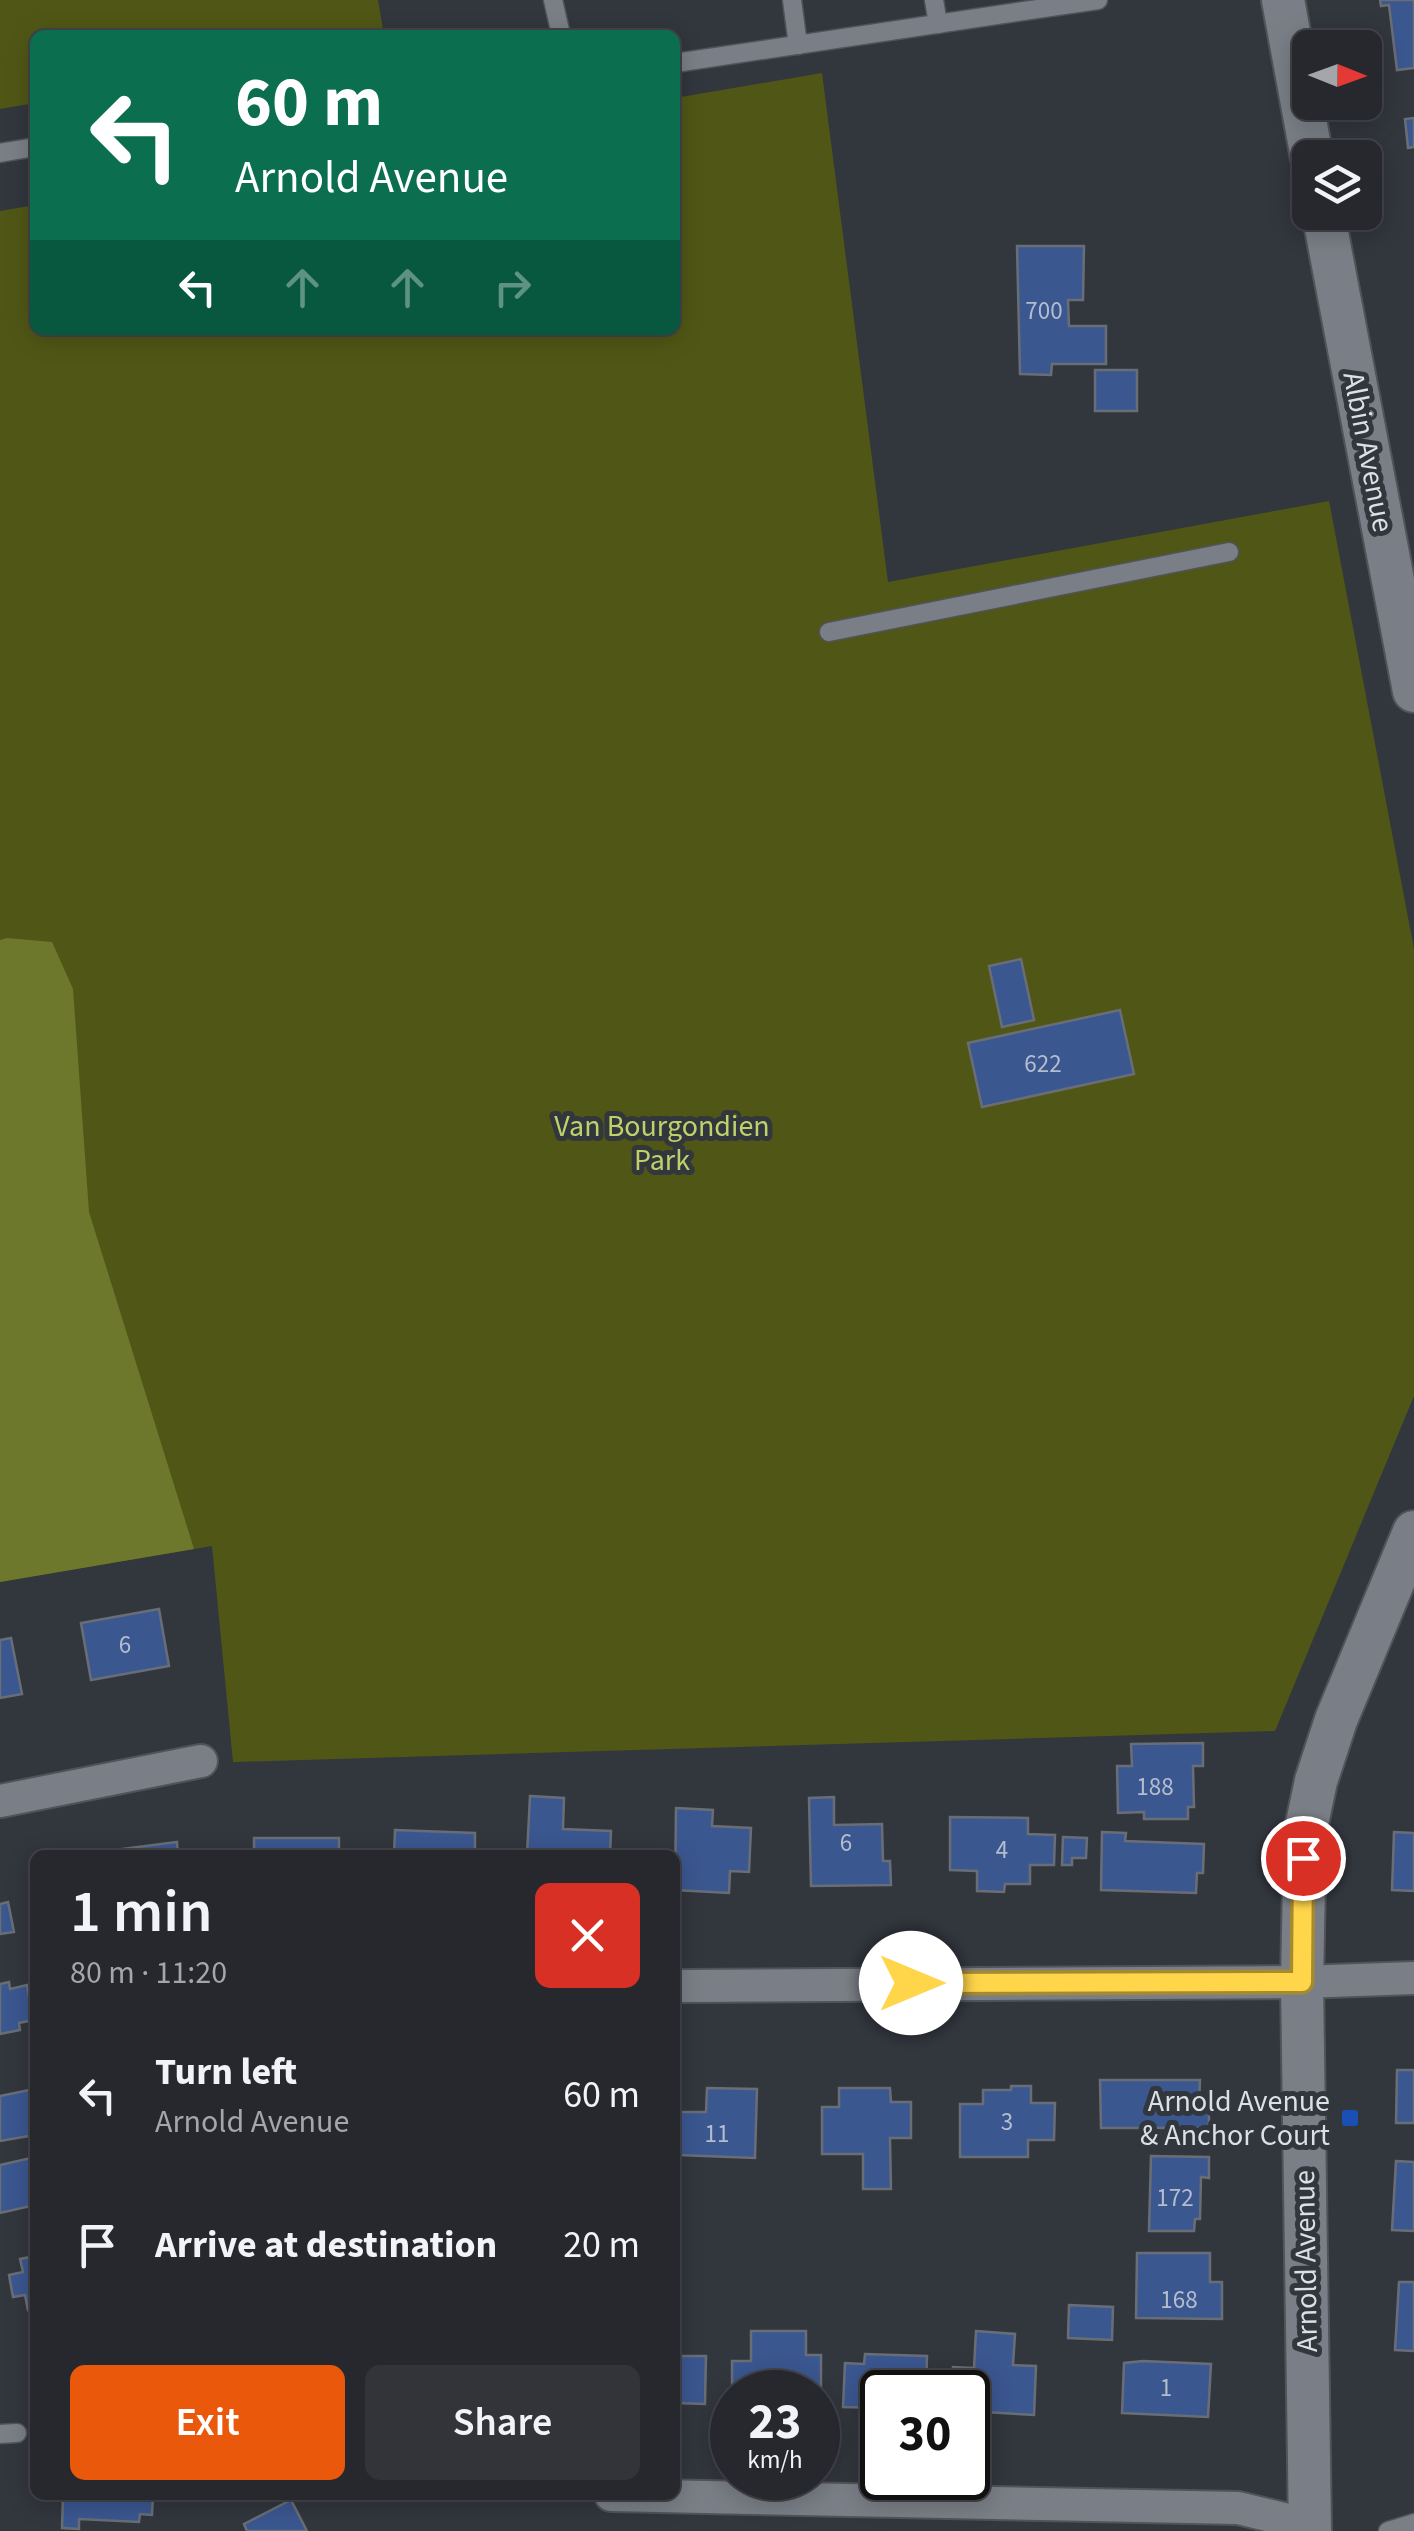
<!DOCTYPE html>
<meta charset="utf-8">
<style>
:root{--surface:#26282e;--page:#32343a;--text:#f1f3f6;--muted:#a4a6aa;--line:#42444a;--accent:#ea580c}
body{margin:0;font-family:"Source Sans 3",sans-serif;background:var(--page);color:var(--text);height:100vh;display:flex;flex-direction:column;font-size:38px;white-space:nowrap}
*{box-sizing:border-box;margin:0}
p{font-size:32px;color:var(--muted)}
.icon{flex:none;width:55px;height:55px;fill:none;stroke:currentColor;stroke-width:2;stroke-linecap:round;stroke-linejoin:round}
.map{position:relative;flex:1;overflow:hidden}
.panel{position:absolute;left:30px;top:1850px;width:650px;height:650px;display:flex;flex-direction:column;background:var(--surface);border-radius:15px;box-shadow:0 5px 25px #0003,0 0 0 2px var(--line)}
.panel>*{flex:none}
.hud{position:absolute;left:30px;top:30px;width:650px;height:305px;border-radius:15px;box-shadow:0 5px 25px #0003,0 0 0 2px var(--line);background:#0b6e4f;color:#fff;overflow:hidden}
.needle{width:65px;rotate:91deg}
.fabs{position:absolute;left:1292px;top:30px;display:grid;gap:20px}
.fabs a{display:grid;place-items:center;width:90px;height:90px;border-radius:15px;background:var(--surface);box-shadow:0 5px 25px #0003,0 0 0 2px var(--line);font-size:50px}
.speed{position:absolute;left:710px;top:2370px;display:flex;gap:20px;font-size:50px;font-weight:700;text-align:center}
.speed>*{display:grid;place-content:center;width:130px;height:130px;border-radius:50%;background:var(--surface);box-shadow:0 5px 25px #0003,0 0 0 2px var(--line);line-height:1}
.speed small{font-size:25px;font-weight:400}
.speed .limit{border:5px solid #111;border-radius:15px;background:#fff;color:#111}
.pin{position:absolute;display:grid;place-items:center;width:85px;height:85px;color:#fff;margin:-42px;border:5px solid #fff;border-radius:50%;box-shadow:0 2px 10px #0007}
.me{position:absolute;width:110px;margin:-55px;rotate:90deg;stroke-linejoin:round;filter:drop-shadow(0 0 8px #0008)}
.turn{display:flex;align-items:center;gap:35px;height:210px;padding:0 40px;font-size:45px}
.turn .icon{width:130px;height:130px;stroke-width:2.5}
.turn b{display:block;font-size:70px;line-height:85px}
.lanes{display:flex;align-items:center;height:95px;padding:0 40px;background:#0003;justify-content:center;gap:50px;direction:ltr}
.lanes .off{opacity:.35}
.round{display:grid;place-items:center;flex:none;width:105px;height:105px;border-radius:15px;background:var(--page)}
.summary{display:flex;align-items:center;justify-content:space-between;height:170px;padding:0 40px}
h1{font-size:60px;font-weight:600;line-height:75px}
.primary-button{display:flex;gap:20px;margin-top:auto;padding:20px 40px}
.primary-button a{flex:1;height:115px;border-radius:15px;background:var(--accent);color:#fff;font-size:40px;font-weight:600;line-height:115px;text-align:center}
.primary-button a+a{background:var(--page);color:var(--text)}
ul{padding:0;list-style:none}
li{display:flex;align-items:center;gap:30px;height:150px;padding:0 40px}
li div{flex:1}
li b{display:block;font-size:38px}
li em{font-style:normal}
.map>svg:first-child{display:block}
.green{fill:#505716}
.forest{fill:#6e782d}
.building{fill:#3b5790;stroke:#696e76;stroke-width:2.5}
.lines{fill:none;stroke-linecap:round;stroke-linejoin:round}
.service-casing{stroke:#505459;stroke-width:21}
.minor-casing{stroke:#505459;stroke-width:36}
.tertiary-casing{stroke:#505459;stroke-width:46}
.service{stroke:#7a7f87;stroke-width:18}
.minor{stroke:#7a7f87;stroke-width:32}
.tertiary{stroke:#7a7f87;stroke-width:42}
.route-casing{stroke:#a68a30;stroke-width:25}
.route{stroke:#ffd54a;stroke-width:18}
.transit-dot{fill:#1a4fb4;stroke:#32363d;stroke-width:4}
.labels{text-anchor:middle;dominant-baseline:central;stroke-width:10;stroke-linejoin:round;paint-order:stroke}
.number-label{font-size:25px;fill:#b4bdce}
.street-label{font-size:30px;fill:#dcdfe3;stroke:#32363d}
.park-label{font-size:30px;fill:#c2d069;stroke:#32363d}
.poi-label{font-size:30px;fill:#dcdfe3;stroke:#32363d;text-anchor:end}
</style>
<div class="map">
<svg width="1414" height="2531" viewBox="0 0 1414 2531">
<rect width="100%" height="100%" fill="#32363d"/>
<g class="green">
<path d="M0,0H378L384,35H35V103L0,109Z"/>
<path d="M822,73L888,582L1329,501L1414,949V1396L1275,1731L233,1762L212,1546L0,1582V211L35,205V330H675V98Z"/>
</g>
<path class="forest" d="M7,938L52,942L73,989L89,1212L194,1549L0,1582V940Z"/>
<g class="building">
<path d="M1380,0H1414V68L1397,70L1389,5L1381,6Z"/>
<path d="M1414,118V147L1408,148L1405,119Z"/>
<path d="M1017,246H1084L1083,300H1068L1069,326H1106V364H1052L1051,375L1020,374Z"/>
<rect x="1095" y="370" width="42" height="41"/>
<path d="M1021,959L1034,1020L1002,1027L989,966Z"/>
<path d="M1120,1010L1134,1074L982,1107L968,1043Z"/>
<path d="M159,1609L169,1666L91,1680L81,1623Z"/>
<path d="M11,1638L22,1694L0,1698V1640Z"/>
<path d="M1203,1743V1766H1193L1194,1807H1188V1819H1144V1812L1118,1813L1117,1766H1132L1131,1744Z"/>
<path d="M530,1796L564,1798L563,1829L611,1831L610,1855H527Z"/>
<path d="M834,1797V1825L882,1824L883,1861H890L891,1885L811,1886L809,1798Z"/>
<path d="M676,1808L713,1810L712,1826L751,1828L749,1872L730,1871L729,1893L675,1890Z"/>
<path d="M950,1817L1028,1818V1834L1055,1835L1054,1865H1030V1884H1005L1004,1892L977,1891V1871L950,1870Z"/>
<path d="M395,1830L475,1833V1855H394Z"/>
<path d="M1102,1832L1126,1833L1125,1841L1204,1844L1203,1873H1197L1196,1893L1101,1890Z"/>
<path d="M1394,1832L1414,1833V1891L1392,1890Z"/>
<path d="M1063,1837L1087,1838L1086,1858H1072V1865H1062Z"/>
<rect x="254" y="1838" width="85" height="17"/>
<path d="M177,1842L178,1855H83V1854Z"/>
<path d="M8,1902L14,1932L0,1934V1904Z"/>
<path d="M9,1982L10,1989L27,1985L33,2020L19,2023L20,2030L0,2034V1984Z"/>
<path d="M1397,2070H1414V2123H1396Z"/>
<path d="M1100,2080H1200L1199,2105H1209V2128H1101Z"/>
<path d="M1011,2086H1031V2103H1055L1054,2140H1028V2157H960V2104H983V2090H1011Z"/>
<path d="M707,2088L757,2089L755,2158L678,2155L679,2112H706Z"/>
<path d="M839,2088H890L891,2102H911V2138H890L891,2189H863V2154H822V2107H839Z"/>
<path d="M34,2089L35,2135L0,2141V2096Z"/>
<path d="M1151,2156L1209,2157V2178L1201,2177L1200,2219H1195L1194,2231H1149Z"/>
<path d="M35,2157V2205L0,2213V2165Z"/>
<path d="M1396,2161L1414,2162V2231L1392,2230Z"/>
<path d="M1137,2253H1210V2282H1222V2319L1136,2318Z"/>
<path d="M35,2256V2309L28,2310L25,2295L13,2297L9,2275L23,2272L20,2259Z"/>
<path d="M1399,2282H1414V2351L1395,2350Z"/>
<path d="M1069,2305L1113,2307L1112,2340L1068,2338Z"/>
<path d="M751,2331H806V2355H821V2406H818V2392H732V2396V2361H751Z"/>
<path d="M976,2331L1015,2334L1013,2365L1036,2366L1034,2415L968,2411V2392H952L953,2367L974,2368Z"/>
<path d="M865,2354L927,2356L926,2392H882V2408L843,2407L845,2363L864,2364Z"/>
<path d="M675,2356H706L705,2404L675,2403Z"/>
<path d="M1143,2361L1211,2364L1208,2417L1122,2413L1124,2363Z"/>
<path d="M63,2495H153L152,2515L140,2514L139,2522L79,2519V2529L62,2528Z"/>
<path d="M291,2500L307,2531H247L244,2524Z"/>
</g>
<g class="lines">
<defs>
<g id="service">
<path d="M553,0L561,35"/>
<path d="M792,0L798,45"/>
<path d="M934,0L938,24"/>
<path d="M675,63L1098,0"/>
<path d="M0,153L35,147"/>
<path d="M829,632L1229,552"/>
<path d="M0,2434L17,2433"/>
<path d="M1388,2531L1414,2523"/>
</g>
<g id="minor">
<path d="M0,1801L201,1761"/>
<path d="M675,1986L1302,1982L1414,1978"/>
<path d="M611,2495L1238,2508L1309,2525"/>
</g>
<g id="tertiary">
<path d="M1283,0L1312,158"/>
<path d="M1323,212L1414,691"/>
<path d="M1310,2531L1302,1982L1305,1833L1316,1781L1336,1720L1414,1532"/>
</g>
</defs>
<use href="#service" class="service-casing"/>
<use href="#minor" class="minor-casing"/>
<use href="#tertiary" class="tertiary-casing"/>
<use href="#service" class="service"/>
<use href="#minor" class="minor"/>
<use href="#tertiary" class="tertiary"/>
</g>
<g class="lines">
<defs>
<path id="route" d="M911,1983L1302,1982L1303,1858"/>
</defs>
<use href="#route" class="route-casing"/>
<use href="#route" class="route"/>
</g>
<rect class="transit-dot" x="1340" y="2108" width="20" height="20" rx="5"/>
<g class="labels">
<g class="number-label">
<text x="1044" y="311">700</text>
<text x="1043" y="1064">622</text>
<text x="125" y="1645">6</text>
<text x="1155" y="1787">188</text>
<text x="846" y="1843">6</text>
<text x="1002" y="1850">4</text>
<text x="1007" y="2122">3</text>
<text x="717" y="2134">11</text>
<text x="1175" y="2198">172</text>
<text x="1179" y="2300">168</text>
<text x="1166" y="2388">1</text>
</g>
<g class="street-label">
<text transform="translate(1368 452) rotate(79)">Albin Avenue</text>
<text transform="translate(1306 2261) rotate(-91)">Arnold Avenue</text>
</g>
<g class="park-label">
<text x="662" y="1126">Van Bourgondien<tspan x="662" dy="34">Park</tspan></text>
</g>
<g class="poi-label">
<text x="1330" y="2101">Arnold Avenue<tspan x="1330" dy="34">&amp; Anchor Court</tspan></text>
</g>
</g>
</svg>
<div class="fabs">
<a><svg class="needle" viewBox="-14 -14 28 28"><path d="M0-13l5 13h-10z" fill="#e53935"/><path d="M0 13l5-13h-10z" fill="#a4a6aa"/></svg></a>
<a><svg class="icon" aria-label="layers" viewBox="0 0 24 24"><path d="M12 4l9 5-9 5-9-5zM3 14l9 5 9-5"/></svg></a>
</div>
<div class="speed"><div>23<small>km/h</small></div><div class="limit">30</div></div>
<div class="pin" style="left:1303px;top:1858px;background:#d93025"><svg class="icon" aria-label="arrive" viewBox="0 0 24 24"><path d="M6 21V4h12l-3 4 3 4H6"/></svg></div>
<svg class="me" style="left:911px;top:1983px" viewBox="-20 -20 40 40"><circle r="19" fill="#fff"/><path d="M0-13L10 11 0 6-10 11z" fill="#ffd54a"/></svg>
<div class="hud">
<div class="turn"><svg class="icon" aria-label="left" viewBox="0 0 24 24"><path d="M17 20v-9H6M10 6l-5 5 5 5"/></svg><div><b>60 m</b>Arnold Avenue</div></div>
<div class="lanes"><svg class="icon" aria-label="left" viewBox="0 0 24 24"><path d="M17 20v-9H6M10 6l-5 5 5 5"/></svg><svg class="icon off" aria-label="ahead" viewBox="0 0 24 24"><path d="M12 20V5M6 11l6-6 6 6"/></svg><svg class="icon off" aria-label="ahead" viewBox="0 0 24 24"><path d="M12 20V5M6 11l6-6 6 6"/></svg><svg class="icon off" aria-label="right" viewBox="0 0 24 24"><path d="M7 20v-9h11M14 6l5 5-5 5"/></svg></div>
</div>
<section class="panel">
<div class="summary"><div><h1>1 min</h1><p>80 m · 11:20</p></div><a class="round" style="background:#d93025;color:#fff"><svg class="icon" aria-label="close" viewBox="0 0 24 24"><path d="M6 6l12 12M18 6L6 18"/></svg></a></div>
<ul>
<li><svg class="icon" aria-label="left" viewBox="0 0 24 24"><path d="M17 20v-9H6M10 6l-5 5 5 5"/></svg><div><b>Turn left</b><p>Arnold Avenue</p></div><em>60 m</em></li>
<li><svg class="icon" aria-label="arrive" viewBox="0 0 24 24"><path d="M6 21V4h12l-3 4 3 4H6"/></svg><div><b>Arrive at destination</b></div><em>20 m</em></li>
</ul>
<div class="primary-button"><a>Exit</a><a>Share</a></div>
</section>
</div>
